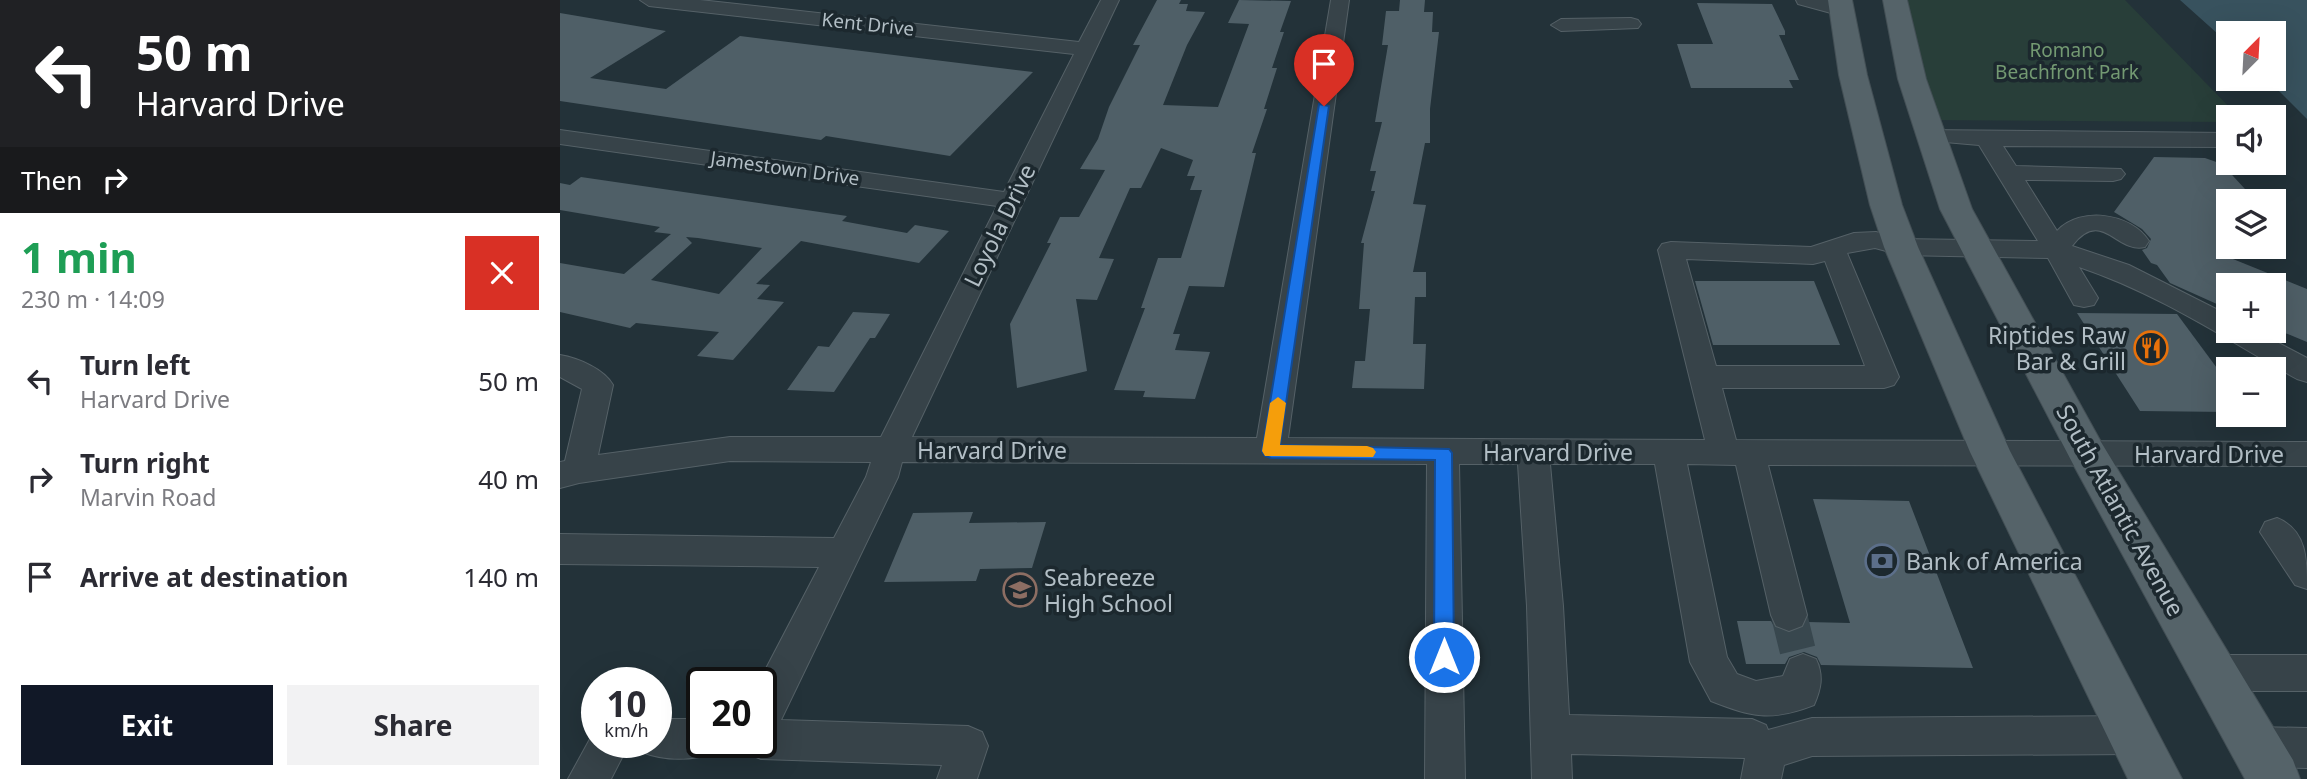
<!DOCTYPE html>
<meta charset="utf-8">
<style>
:root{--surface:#fff;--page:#f2f2f3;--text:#2b2b33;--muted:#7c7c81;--accent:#111827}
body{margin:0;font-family:"Noto Sans",sans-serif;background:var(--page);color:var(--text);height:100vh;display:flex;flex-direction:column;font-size:26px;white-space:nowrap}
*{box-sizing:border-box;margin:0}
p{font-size:23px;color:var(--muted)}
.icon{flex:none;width:38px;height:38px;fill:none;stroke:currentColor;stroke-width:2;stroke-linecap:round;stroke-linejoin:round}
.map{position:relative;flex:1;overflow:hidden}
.details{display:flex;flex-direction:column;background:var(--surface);width:560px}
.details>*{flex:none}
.hud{background:#202124;color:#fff;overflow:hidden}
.needle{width:46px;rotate:24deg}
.fabs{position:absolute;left:1656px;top:21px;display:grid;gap:14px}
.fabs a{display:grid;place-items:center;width:70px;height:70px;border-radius:0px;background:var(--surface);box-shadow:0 7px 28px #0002;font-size:35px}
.speed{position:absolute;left:21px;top:667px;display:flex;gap:14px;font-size:35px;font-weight:700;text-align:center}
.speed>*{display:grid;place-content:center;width:91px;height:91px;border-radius:50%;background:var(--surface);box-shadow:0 7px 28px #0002;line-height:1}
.speed small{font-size:18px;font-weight:400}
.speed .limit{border:4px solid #111;border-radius:10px;background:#fff;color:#111}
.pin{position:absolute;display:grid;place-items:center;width:60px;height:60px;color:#fff;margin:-72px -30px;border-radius:50% 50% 50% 0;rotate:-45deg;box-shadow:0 0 7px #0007}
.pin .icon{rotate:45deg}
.me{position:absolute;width:77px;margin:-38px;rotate:0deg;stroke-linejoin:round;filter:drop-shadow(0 0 5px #0008)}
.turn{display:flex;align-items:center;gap:24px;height:147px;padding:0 21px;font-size:32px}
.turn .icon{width:91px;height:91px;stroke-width:2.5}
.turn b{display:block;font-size:49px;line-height:60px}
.then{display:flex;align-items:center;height:66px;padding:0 21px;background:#0003;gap:14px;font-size:26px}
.round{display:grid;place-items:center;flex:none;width:74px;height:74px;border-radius:0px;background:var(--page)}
.head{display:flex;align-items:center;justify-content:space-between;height:119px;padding:0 21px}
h1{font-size:42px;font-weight:700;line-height:52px;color:#1e9e55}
.action{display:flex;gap:14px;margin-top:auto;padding:14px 21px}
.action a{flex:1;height:80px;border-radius:0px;background:var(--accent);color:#fff;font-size:28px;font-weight:700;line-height:80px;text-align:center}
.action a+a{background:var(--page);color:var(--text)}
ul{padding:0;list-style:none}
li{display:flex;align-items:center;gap:21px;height:98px;padding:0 21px}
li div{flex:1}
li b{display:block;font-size:26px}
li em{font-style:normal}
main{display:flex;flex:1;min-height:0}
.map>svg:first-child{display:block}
.green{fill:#283e39}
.water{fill:#38525e}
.building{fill:#4f5f67;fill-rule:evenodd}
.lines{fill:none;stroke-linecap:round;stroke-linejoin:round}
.minor-tunnel{stroke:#38474e;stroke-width:36;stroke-dasharray:36 18;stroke-linecap:butt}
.minor-casing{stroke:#556167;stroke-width:2}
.major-casing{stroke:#434f55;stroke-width:2}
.minor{fill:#374349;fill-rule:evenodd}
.major{fill:#556369;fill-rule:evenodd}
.route{fill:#1a73e8;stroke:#114b97;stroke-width:2}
.slow{fill:#f59e0b}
.labels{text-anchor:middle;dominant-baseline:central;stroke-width:7;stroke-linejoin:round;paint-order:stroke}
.far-street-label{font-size:19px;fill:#b2bec5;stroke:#1c282e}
.far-park-label{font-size:19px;fill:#739972;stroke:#1c282e}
.street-label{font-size:23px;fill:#b2bec5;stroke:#1c282e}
.poi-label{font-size:23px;fill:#b2bec5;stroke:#1c282e;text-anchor:start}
</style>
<main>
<section class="details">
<div class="hud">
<div class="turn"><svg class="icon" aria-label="left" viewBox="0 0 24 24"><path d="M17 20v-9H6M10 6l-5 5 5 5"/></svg><div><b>50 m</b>Harvard Drive</div></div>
<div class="then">Then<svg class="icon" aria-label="right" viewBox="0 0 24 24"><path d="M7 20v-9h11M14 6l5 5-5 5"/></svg></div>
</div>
<div class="head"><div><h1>1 min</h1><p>230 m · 14:09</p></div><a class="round" style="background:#d93025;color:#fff"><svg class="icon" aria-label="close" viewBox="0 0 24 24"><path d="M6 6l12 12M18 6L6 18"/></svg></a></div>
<ul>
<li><svg class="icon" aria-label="left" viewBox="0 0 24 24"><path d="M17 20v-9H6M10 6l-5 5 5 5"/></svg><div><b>Turn left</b><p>Harvard Drive</p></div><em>50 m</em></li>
<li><svg class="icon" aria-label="right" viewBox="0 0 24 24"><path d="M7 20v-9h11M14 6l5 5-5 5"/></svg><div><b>Turn right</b><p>Marvin Road</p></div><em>40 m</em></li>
<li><svg class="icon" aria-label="arrive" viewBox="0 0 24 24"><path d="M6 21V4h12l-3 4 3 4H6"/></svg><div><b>Arrive at destination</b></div><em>140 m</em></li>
</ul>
<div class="action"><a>Exit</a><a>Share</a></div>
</section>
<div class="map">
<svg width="1747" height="779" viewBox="0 0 1747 779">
<rect width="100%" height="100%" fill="#233239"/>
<path class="green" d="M1335,0H1565L1679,117H1668V122L1365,120Z"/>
<path class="water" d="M1620,0H1747V119L1707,79H1713V33H1668V43Z"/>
<g class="building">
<path d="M597,0H621L619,4H628L626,11L645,12L627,45L603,105L658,107L689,24L668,23L679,0L731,1L720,32H724L712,68H717L704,109H707L692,153H696L664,287L629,286L613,334H620L615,350L650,352L635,399L583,397L585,391L554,390L585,308H581L598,258H621L642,190H630L635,176H627L633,160L601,148L581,188H570L539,258L554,259L537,300L516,299L527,371L457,388L450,324L491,243H487L500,217H519L545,170L520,169L538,139L549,107L580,45H573Z"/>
<path d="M840,0H865L864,12H873L872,32H879L870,109V143H865L853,204L866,205L853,272H866V297H855L853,344H866L864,389L792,388L795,361H805L810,309H799L804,243H801L815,191H811L816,171H810L822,122H815L828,45H822L826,11H839Z"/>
<path d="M1137,3L1212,4L1225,31V35H1219L1239,80H1229L1233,88H1131L1117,44H1153Z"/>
<path d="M0,13L106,31L30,78L106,89L180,36L473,72L390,156L266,136L261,140L0,101Z"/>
<path d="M1594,157L1645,158L1662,164L1696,201H1668V257L1747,289V342L1713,328V285H1668V309L1610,283L1597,265L1591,263L1582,250L1587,248L1591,239L1582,229L1554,212Z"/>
<path d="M21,177L287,216L282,221L347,233L355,225L389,231L359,263L241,241L196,284L210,285L197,299L224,302L173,360L137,356L159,332L76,323L70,328L0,312V263L64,274L111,234L94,232L100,227L0,210V183L10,185ZM126,237L138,238L202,248L159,294L91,280L132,243Z"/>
<path d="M1135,281H1254L1280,345H1153Z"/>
<path d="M293,312L330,314L315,338H310L274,392L227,390L258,346L269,347Z"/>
<path d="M1517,313L1617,314L1668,383V412L1580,411Z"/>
<path d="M1253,499L1349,501L1413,668L1261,665L1257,657L1244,652L1229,657L1225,664H1186L1177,621H1211L1215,628L1228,633L1243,628L1247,622L1290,623Z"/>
<path d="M413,512L409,523L486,522L472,568L420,569L416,581L324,582L353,513Z"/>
</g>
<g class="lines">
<path class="minor-tunnel" d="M1229,615L1243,672"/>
<defs>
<g id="minor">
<path d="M80,0H140L519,42L541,0H559L352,437L697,438L771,0H789L728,438L1145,440L1098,250L1102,244L1111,242L1251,247L1294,233L1316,232L1341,239L1478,241L1419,145L1362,140L1359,135L1362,130L1668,133V147L1443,146L1456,166L1561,169L1565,174L1561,179L1553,181L1465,180L1497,231C1520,206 1571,213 1589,241L1585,247C1556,254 1542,207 1512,246L1569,265L1668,315V331H1696L1747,358V382L1737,379C1666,339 1597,293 1519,267L1538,298L1534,305L1524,307L1514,305L1488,258L1341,255L1315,248L1287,253L1339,377L1334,385L1324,388H1162L1176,440L1747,442V466L1208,465L1247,615L1242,626L1229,631L1216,626L1211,615L1176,465L1127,464L1167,657L1177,674L1196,681L1223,676L1230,659L1243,654L1256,659C1264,676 1261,689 1254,705C1210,722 1192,717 1151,701L1130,662L1095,464H990L1003,606L1009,715L1192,719L1206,725L1208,730L1252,718L1574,716L1588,721L1594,735L1588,749L1574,754L1252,756L1224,765L1221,779H1181L1185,758L1011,754L1012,779H972L967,606L958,464H899L905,779H865L867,464L342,462L338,477L221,720L408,726L422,732L428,746L417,779H377L382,765L201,759L187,753L183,742H201L199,682L259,567L0,564V534L274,538L306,477L311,462L170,461L19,483L0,488V462L5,461L22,389L0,377V355C18,358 44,369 53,385L38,455L170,437H321L437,206L0,144V130L444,192L514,54L89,6ZM1126,259L1253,264L1265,261L1305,366H1156Z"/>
<path d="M1236,0H1267L1289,6L1292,10L1282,16L1238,4Z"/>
<path d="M1071,18L1078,20L1081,24L1078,28L1001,31L991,25L1001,19Z"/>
<path d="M1717,518C1747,530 1747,560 1747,589L1735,585L1700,532L1705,522Z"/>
<path d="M1653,655H1747V691H1653L1640,686L1634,673L1640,660Z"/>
<path d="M96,719H142V742H160L156,752C134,761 104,761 82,752L78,742H96Z"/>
<path d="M1696,727L1747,728V768L1696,767L1682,761L1676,747L1682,733Z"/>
<path d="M36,728L37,742H70L51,779H8Z"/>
</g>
<g id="major">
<path d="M1268,0H1292L1307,75L1342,205L1358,247L1450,451L1622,779H1568L1410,452L1324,247L1310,205L1279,75Z"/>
<path d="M1323,0H1347L1366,79L1412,209L1541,442L1733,760L1740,779H1685L1513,464L1380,209L1338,79Z"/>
</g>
</defs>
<use href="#minor" class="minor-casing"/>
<use href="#major" class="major-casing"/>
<use href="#minor" class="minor"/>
<use href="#major" class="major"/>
</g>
<path class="route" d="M759,104L769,106L720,445L889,449L892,453L894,657L891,663L884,666L877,663L874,657L875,460L711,458L705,456L702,451Z"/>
<path class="slow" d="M718,397L726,403L720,445L807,446L813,448L816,452L813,457L705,456L702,451L710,403Z"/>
<defs>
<symbol id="restaurant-ring" viewBox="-11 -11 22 22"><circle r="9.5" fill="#1c282e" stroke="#e8710a" stroke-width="1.5"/><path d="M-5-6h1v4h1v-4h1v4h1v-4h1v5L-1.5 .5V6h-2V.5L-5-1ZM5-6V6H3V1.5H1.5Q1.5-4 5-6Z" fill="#e8710a"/></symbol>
<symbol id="bank-ring" viewBox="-11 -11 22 22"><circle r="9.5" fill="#1c282e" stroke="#5c6f8a" stroke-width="1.5"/><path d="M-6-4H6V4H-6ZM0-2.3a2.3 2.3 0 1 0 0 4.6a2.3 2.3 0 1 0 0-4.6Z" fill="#5c6f8a"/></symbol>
<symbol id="school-ring" viewBox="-11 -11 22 22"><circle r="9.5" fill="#1c282e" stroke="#8d6e63" stroke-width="1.5"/><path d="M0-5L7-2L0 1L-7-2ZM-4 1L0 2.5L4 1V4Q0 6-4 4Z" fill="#8d6e63"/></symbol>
</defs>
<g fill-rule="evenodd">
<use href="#restaurant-ring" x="1572" y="329" width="38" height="38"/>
<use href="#bank-ring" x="1303" y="542" width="38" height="38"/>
<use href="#school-ring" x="441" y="571" width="38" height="38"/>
</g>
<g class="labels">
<g class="far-street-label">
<text transform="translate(308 24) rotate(6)">Kent Drive</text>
<text transform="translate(225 168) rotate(8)">Jamestown Drive</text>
</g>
<g class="far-park-label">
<text x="1507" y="50">Romano<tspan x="1507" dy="22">Beachfront Park</tspan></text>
</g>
<g class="street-label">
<text transform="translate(439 225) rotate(-64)">Loyola Drive</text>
<text x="432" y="450">Harvard Drive</text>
<text x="998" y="452">Harvard Drive</text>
<text x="1649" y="454">Harvard Drive</text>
<text transform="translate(1561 510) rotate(61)">South Atlantic Avenue</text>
</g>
<g class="poi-label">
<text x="1566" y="335" text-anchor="end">Riptides Raw<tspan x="1566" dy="26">Bar &amp; Grill</tspan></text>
<text x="1346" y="561">Bank of America</text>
<text x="484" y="577">Seabreeze<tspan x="484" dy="26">High School</tspan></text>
</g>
</g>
</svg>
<div class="fabs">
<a><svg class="needle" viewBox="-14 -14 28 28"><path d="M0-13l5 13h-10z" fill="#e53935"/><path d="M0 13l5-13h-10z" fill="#7c7c81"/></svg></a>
<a><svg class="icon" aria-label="sound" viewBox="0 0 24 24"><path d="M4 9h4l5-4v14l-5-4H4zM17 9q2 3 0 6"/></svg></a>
<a><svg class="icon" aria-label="layers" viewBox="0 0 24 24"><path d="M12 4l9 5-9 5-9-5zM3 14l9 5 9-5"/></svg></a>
<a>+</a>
<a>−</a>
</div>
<div class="speed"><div>10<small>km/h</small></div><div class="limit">20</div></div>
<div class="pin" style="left:764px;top:106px;background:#d93025"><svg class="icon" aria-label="arrive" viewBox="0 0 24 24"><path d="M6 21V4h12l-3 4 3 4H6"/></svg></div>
<svg class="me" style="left:884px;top:657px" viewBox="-20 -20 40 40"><circle r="17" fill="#1a73e8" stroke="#fff" stroke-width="3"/><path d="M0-11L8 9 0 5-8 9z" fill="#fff"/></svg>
</div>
</main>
